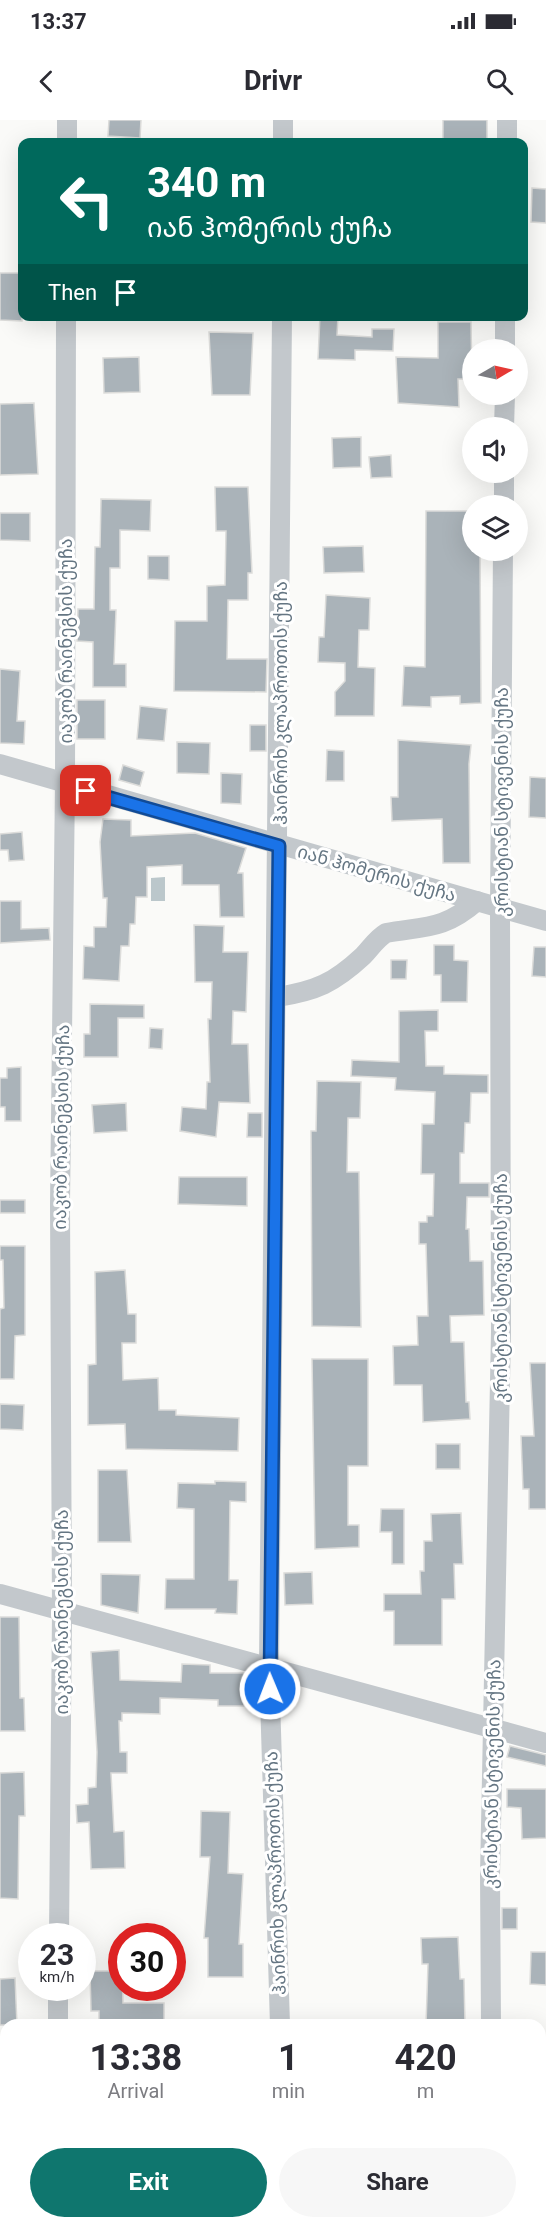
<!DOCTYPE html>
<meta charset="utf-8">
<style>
:root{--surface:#fff;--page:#f7f7f7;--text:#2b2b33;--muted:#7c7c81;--accent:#0f766e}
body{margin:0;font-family:Roboto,"Noto Sans Georgian",sans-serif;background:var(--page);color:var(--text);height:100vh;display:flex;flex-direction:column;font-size:22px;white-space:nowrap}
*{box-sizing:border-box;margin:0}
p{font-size:20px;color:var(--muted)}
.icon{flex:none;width:33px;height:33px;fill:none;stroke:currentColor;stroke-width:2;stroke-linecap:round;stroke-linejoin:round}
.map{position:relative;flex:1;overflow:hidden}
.drawer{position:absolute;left:0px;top:1899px;width:546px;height:210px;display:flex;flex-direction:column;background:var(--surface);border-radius:18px 18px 0 0;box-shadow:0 6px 24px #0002}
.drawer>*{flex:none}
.top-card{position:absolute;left:18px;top:18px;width:510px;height:183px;border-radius:12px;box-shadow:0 6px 24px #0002;background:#00695c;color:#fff;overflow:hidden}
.needle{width:39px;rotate:81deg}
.fabs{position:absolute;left:462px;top:219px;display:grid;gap:12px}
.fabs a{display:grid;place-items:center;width:66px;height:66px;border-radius:50%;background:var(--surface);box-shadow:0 6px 24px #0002;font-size:30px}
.speed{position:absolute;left:18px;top:1803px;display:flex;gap:12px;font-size:30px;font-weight:700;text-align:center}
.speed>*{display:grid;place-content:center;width:78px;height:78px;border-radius:50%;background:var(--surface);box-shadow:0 6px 24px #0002;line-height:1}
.speed small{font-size:15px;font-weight:400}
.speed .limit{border:9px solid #d22;background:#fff;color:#111}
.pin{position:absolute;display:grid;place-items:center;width:51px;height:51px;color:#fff;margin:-26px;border-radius:12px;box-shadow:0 3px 9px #0006}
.me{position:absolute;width:66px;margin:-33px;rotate:359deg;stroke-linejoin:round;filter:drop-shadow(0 0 4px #0008)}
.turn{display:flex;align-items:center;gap:21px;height:126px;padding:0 30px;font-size:27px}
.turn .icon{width:78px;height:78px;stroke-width:2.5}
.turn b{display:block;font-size:42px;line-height:51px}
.then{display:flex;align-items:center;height:57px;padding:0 30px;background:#0003;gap:12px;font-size:22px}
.eta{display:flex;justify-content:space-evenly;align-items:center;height:102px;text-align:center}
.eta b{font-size:36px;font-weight:700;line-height:42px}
.cta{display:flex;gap:12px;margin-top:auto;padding:12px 30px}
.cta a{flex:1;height:69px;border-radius:36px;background:var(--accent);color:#fff;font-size:24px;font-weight:700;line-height:69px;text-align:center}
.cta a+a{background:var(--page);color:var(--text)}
.status{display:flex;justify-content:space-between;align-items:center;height:42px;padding:0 30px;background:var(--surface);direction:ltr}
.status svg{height:16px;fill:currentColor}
header{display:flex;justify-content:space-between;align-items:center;height:78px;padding:0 30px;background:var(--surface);font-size:27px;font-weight:700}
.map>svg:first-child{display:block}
.water{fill:#bbc7cb}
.building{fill:#aab3b9;stroke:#dcdcda;stroke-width:1.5}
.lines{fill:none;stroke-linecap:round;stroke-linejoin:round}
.minor{stroke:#c3c8cc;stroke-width:20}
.route-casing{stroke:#114b97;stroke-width:15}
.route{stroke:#1a73e8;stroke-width:10}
.labels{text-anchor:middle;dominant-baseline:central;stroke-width:6;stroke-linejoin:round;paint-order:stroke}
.street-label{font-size:18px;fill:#657683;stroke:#fff}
</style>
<div class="status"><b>13:37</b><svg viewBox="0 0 49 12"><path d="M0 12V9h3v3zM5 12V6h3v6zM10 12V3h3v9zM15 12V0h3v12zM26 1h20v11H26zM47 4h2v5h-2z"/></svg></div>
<header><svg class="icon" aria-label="back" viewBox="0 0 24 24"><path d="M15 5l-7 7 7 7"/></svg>Drivr<svg class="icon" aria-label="search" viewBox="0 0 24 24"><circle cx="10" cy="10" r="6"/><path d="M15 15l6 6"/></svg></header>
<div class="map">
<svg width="546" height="2109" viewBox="0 0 546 2109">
<rect width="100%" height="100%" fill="#fafaf8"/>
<path class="water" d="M165,757V781H151V758Z"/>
<g class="building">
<path d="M109,0H141L140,18L108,16Z"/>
<rect x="443" y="0" width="44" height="22"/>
<path d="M532,68L546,69V103L531,102Z"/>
<path d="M0,153H22V201L0,200Z"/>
<path d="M320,196H338L337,215L372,217V209H394L393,231L355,230V240L318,239Z"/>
<path d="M438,202H471L472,259H458L459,287L398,283L396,237L438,238Z"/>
<path d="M209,212L253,213L250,275H212Z"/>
<path d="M139,237L140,272L104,273L103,238Z"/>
<path d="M34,283L38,354L0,355V284Z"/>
<path d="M361,317V347L333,348L332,318Z"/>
<path d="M391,335L392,357L371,358L369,337Z"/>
<path d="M215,367H248L252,453H248V480H228L227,539H267L266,572L174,571L175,501H207V466L225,465L226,411H216Z"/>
<path d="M101,379L151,380L150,411L120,410V448H110V490H116L114,544H126V567H93V522L77,521L78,489H94L95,427H100Z"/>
<path d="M426,391H472V430H480L481,583L460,584V576L431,577V587L402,586L404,546L425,547Z"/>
<path d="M0,393H30V421L0,420Z"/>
<path d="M363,426L364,452L324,453L323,427Z"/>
<path d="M148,436H169V460L148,459Z"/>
<path d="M326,475L370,478L369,510H359L358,547L375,548L374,596H335V572L345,561V543L318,542L319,517H324Z"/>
<path d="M0,549L20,551L17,601H25L24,624L0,623Z"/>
<rect x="77" y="580" width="28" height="39"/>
<path d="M140,586L167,589L164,621L137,619Z"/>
<rect x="250" y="605" width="16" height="26"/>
<path d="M398,620L471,625L469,644L470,743H443L442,699L392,701L391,677H398Z"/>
<path d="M177,622L210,623L209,654L177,653Z"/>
<path d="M327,630L344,631V661H326Z"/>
<path d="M123,645L144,652L140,666L119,660Z"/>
<path d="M221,653L242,654L241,684L221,683Z"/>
<path d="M530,657L546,658V698L529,697Z"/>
<path d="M103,699L131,700V716L195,713L246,728L238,753H243L244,797H220L219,765H182V745L147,747V777H136L135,804H130L129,826H121L119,861L83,859L84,826L94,827V807H106L107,778H103L100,722Z"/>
<path d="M22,712L24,740L9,741L8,730H0V714Z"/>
<path d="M0,781H21V809L49,808L50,820L0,823Z"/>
<path d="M194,805L224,806L223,832H248L246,892L233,891L232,924H248L250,983L219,982L216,1017L180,1011L182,987L206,989L207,962H210L208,899H211L212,862H195Z"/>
<path d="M434,825H454V840L468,841L467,882H441V855H434Z"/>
<path d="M534,827H546V857L532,856Z"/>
<path d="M391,840H407L406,859H391Z"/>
<path d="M90,884L144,885V898H118V937H84V914H90Z"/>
<path d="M438,890V911H425L426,946H444V954L488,955V973H471L470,1003H465L464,1033H460V1063H489V1077H467L466,1109H469L470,1141H483L484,1195L450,1196L451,1222H464L466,1282H469L470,1299L423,1302L422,1265H394L393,1226L418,1225L417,1196H428L426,1124H419V1102H427V1096H433L434,1054H421L422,1004H434L435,972L395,970L396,958L351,956L352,940L399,942V891Z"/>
<path d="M150,908L163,909L162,929L149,928Z"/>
<path d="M21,947V1001H5V987H0V958H7V948Z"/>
<path d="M317,961L361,962L360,998H348L347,1052H359L361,1207L312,1206L311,1011H316Z"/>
<path d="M126,983L127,1011L94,1013L92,985Z"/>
<path d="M248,993H262V1017H247Z"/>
<path d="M179,1057H247V1086L178,1084Z"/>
<rect x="0" y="1080" width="25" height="13"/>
<path d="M0,1126H25V1215L15,1216L14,1259H0V1189L4,1188L3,1140H0Z"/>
<path d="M125,1150L128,1194H136V1223H122L123,1260L158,1258L159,1290H176V1295L239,1298L238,1331L126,1329L125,1304L88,1305V1245L96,1244L95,1152Z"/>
<path d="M312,1239H368V1346H348V1405H359V1427L315,1429Z"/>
<path d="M530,1243H546V1389H529V1369H523L521,1316H534Z"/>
<path d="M0,1284L24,1285L23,1310L0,1309Z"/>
<rect x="436" y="1324" width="24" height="25"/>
<path d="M98,1350H127L131,1422H98Z"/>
<path d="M215,1361L246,1362V1382L230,1381L229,1460H238L237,1494L215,1493L216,1489H165L166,1459H194V1389L177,1388L178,1363L215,1364Z"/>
<path d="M381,1389H404V1444H392V1412H380Z"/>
<path d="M461,1393L463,1444H454L455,1479H442V1525H394V1491H384V1474H421L420,1451H424V1421H432L431,1394Z"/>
<path d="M312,1452L313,1484L285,1485L284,1453Z"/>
<path d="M101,1454L140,1455L138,1493L101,1485Z"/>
<path d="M0,1497H19L20,1578H24L25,1611H0Z"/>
<path d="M119,1530L120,1560L181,1562L182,1544L210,1545V1553H244V1586H218V1580L160,1578V1594L122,1593V1601H119L120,1632H127V1653H111L114,1712L124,1711L125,1748L91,1749L89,1702L77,1703L76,1685L88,1684V1668L96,1667L97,1632L91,1532Z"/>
<path d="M510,1626L546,1635V1646L507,1637Z"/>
<path d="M24,1652L25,1696H19L18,1779L0,1778V1653Z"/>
<path d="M507,1669H546V1718L522,1719L521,1688L507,1687Z"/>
<path d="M201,1691L230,1692L228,1753L243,1754L239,1824H243V1857H208V1818H204L210,1737H200Z"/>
<rect x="502" y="1788" width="15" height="21"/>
<path d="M458,1817L460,1859H464L465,1905H426L428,1844H422L421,1818Z"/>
<path d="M531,1832H546V1865L530,1864Z"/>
<path d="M90,1851H122L123,1883H164V1900L123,1901V1905H99V1891H91Z"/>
<path d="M15,1858L17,1905H0V1859Z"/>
</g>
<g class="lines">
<g class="minor">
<path d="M67,22V0"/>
<path d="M283,22V0"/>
<path d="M507,22V0"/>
<path d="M505,230V196"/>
<path d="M504,308L505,274"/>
<path d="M504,386V352"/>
<path d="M0,644L546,801"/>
<path d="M277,877C316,871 334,863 363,836C371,828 376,819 386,813C425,806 444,810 477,781"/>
<path d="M0,1474L546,1623"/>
<path d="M59,1816L62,1492L60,1084L65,664L66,196"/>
<path d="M58,1905V1868"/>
<path d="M280,1905L269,1545L282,196"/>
<path d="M491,1905L490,1755L501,1212L500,787L503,430"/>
<path d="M286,2103V2109"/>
<path d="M493,2103L494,2109"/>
<path d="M57,2109V2103"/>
</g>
</g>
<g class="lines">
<defs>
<path id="route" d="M86,671L279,726L270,1569"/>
</defs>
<use href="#route" class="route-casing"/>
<use href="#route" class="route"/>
</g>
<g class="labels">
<g class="street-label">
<text transform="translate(65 521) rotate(-90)">იაკობ რაინეგსის ქუჩა</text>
<text transform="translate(280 583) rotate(-90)">ჰაინრიხ კლაპროთის ქუჩა</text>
<text transform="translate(501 682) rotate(-90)">კრისტიან სტივენის ქუჩა</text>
<text transform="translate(377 753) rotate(16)">იან ჰომერის ქუჩა</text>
<text transform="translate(61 1007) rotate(-89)">იაკობ რაინეგსის ქუჩა</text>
<text transform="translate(500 1168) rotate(-90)">კრისტიან სტივენის ქუჩა</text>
<text transform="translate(61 1492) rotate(-90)">იაკობ რაინეგსის ქუჩა</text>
<text transform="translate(492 1654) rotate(-89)">კრისტიან სტივენის ქუჩა</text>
<text transform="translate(275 1753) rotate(-92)">ჰაინრიხ კლაპროთის ქუჩა</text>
</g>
</g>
</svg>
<div class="fabs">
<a><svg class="needle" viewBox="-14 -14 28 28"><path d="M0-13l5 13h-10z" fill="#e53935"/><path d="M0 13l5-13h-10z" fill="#7c7c81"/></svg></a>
<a><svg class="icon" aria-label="sound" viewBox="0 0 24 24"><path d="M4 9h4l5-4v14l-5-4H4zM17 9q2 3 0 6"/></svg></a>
<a><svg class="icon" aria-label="layers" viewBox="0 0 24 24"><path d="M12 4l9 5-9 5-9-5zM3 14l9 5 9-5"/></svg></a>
</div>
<div class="speed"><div>23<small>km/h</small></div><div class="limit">30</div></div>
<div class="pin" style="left:86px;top:671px;background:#d93025"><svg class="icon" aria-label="arrive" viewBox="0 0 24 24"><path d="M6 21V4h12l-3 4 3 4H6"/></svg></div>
<svg class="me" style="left:270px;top:1569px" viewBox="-20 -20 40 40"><circle r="17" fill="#1a73e8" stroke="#fff" stroke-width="3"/><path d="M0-11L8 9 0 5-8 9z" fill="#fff"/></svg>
<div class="top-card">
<div class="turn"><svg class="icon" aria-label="left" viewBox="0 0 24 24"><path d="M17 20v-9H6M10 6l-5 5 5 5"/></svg><div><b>340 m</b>იან ჰომერის ქუჩა</div></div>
<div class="then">Then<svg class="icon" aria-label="arrive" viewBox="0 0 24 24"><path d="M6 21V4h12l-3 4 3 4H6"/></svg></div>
</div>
<section class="drawer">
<div class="eta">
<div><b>13:38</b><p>Arrival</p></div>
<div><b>1</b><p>min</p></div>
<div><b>420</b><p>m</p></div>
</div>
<div class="cta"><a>Exit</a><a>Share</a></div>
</section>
</div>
